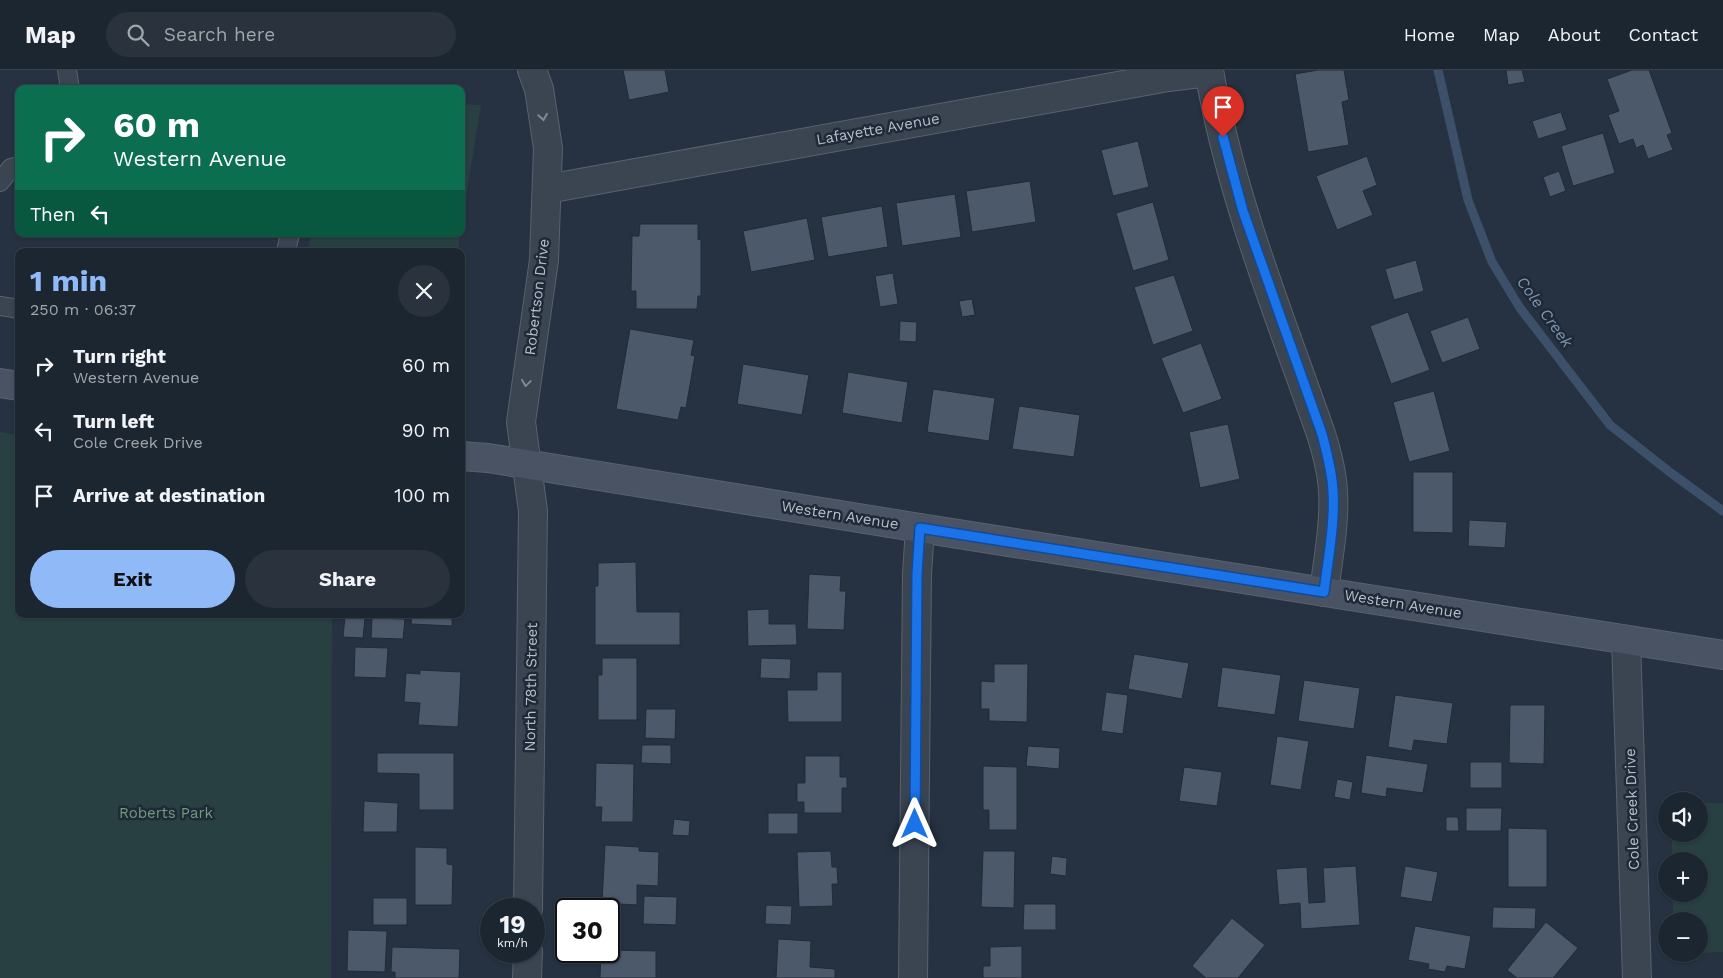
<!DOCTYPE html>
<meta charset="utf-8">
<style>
:root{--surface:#1c2631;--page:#29323d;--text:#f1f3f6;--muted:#a0a5ab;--line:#3a434d;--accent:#90b9f8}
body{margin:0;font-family:"Work Sans",sans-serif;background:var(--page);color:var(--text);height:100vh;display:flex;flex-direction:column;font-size:19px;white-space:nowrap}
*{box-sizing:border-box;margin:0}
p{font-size:16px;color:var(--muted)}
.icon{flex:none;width:28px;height:28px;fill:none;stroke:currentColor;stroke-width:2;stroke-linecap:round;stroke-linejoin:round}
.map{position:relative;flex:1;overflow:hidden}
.panel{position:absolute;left:15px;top:178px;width:450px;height:370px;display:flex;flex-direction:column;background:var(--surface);border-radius:10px;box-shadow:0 1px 4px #0004,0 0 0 1px var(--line)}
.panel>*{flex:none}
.hud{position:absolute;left:15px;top:15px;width:450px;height:152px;border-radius:10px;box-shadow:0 1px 4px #0004,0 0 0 1px var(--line);background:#0b6e4f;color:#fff;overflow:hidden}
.buttons{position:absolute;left:1658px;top:722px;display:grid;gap:10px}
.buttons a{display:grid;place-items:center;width:50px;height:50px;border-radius:50%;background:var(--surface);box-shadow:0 1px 4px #0004,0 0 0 1px var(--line);font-size:25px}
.speed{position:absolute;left:480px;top:828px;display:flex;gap:10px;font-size:25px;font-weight:700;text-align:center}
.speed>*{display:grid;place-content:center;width:65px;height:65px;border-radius:50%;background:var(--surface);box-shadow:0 1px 4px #0004,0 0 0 1px var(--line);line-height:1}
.speed small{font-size:12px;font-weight:400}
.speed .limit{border:2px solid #111;border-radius:8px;background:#fff;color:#111}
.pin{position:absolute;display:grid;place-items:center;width:42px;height:42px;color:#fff;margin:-51px -21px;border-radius:50% 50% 50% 0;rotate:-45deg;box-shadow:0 0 5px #0007}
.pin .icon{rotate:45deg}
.me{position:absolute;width:55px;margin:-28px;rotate:0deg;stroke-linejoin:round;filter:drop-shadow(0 0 4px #0008)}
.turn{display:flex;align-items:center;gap:18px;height:105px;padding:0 15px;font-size:22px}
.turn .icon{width:65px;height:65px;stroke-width:2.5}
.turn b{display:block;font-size:35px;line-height:42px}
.then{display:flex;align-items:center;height:48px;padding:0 15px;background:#0003;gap:10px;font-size:19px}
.round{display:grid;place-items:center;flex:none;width:52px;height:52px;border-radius:26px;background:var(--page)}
.summary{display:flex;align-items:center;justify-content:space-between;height:85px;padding:0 15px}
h1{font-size:30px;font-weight:700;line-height:38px;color:var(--accent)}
.primary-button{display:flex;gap:10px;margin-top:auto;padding:10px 15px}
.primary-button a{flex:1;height:58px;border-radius:30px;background:var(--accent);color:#111;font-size:20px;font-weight:700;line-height:58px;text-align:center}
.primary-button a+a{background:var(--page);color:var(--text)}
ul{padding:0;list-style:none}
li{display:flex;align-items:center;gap:15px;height:65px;padding:0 15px}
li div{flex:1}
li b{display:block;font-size:19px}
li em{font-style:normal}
header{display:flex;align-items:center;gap:30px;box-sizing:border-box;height:70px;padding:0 25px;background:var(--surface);border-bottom:1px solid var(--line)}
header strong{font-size:24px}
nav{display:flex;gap:28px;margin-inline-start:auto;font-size:18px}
.search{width:350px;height:45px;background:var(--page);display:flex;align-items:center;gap:12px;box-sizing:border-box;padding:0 18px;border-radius:28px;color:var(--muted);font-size:19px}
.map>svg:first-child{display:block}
.green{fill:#284042}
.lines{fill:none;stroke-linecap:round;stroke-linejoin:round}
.stream{stroke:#3c506a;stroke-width:9}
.building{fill:#4c596a;stroke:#212b38}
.lane-casing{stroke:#58626e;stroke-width:20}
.street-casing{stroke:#58626e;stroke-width:30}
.secondary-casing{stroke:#58626e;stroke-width:30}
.lane{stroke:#3b4451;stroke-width:18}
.street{stroke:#3b4451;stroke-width:28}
.secondary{stroke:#495364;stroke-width:28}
.oneway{stroke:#7f8894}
.route-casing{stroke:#114b97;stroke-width:12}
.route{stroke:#1a73e8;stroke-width:9}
.labels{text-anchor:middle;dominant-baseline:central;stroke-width:5;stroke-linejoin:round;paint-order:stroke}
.street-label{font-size:15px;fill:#b7bfcb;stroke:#1f2937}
.park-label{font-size:15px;fill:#6f9c79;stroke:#1f2937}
.water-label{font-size:16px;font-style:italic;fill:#7f96b2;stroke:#1f2937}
</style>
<header>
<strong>Map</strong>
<div class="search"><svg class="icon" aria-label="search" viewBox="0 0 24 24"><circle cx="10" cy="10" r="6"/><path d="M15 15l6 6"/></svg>Search here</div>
<nav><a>Home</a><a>Map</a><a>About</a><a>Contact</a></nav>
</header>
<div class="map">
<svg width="1723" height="908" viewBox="0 0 1723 908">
<rect width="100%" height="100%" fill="#263241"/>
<g class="green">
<path d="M461,34L481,35L461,159Z"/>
<path d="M311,164H460L458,181H308Z"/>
<path d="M0,362L19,365V544H332L331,908H0Z"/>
<path d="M1699,733H1723V882L1699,883V851H1673V824H1699V791H1672V764H1699Z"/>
</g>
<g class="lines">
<path class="stream" d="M1438,0L1468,130L1492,192L1520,238L1610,355L1671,403L1723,441"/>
</g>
<g class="building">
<path d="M623,0H665L669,22L629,30Z"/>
<path d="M1318,0H1344L1349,30L1342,32L1349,75L1308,82L1295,4Z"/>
<path d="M1506,0H1522L1525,12L1508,15Z"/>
<path d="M1632,0H1649L1672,63L1667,65L1673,80L1648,89L1643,75L1636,78L1633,69L1619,74L1608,45L1619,41L1607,9Z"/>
<path d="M1561,42L1567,60L1538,69L1532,51Z"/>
<path d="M1603,63L1615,103L1573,116L1561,76Z"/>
<path d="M1138,71L1149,117L1113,126L1101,80Z"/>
<path d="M1367,86L1377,115L1363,121L1373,145L1337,160L1316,106Z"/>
<path d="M1559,101L1566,121L1550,127L1543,107Z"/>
<path d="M1030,111L1036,152L972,162L966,121Z"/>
<path d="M955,124L961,167L902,176L896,133Z"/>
<path d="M1153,132L1169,190L1133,201L1116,143Z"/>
<path d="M882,136L888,177L828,187L821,147Z"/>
<path d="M807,148L815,190L751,202L743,161Z"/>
<path d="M640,154H698V170L701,169V226H698L697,239H636V221H631L632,166H639Z"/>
<path d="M1416,190L1424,221L1394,230L1385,199Z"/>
<path d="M893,203L898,234L880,237L875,206Z"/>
<path d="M1174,205L1193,261L1153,275L1134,217Z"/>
<path d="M972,229L975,245L962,247L959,231Z"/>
<path d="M1408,242L1430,300L1391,314L1370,256Z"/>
<path d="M1468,247L1480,279L1442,293L1430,261Z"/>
<path d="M900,251L917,252L916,272L899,271Z"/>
<path d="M630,259L694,270L691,285L695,286L686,338L681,337L678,350L616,339Z"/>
<path d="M1201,273L1222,329L1183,343L1161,288Z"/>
<path d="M743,294L809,305L802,345L737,334Z"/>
<path d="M848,302L908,312L902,353L842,343Z"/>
<path d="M933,319L995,328L989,371L927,362Z"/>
<path d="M1434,321L1450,381L1409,392L1393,332Z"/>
<path d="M1019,336L1080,345L1074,387L1012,379Z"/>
<path d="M1228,354L1240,409L1200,418L1189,362Z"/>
<path d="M1413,402H1453V463L1413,462Z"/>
<path d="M1469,450L1507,452L1505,478L1468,476Z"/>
<path d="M636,492L637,542H680V575H595V516H598V493Z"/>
<path d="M809,504L841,506L840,521H846L844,560L807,559Z"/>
<path d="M769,539V554H796L797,575L748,576L747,540Z"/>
<path d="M412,544H452V556L411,554Z"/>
<path d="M345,547L365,548L363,568L343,567Z"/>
<path d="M372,548L405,549L403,569L371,568Z"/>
<path d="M355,577L388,578L386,608L354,607Z"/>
<path d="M1134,584L1189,593L1182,629L1128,619Z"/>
<path d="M602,588H637V650H598V605H602Z"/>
<path d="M761,588L791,589L790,609L760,608Z"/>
<path d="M994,594H1028L1027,652L989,651V639H981V611L994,612Z"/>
<path d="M1222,597L1281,605L1275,645L1217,637Z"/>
<path d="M420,600L461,602L458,657L418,655L420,633L404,632L406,603L420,604Z"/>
<path d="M817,602H842V652H788L787,620H817Z"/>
<path d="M1304,610L1360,618L1354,659L1298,651Z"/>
<path d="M1106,622L1128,625L1123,664L1101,661Z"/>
<path d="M1395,625L1453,633L1447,674L1414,670L1412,681L1388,677Z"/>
<path d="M1510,635H1545L1544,694L1509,693Z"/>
<path d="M646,639H676L675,669L645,668Z"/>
<path d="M1277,666L1309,671L1301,720L1270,715Z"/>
<path d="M642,675H671V694L641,693Z"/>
<path d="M1028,676L1060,678L1059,699L1026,696Z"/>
<path d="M377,683H454V740H419V704L377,703Z"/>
<path d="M1366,685L1428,694L1423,723L1387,718L1386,727L1361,723Z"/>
<path d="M805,686H840V707H847V718H842V743H804V732H797V713H805Z"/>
<rect x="1470" y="692" width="32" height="26"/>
<path d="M596,693L634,694L633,752H601L602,737H595Z"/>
<path d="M983,696L1017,697V760H989V740H983Z"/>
<path d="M1184,697L1222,702L1217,736L1179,731Z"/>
<path d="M1337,709L1353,712L1350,730L1334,727Z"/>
<path d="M364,731L398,733L397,762H363Z"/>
<path d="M1466,738H1502L1501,761H1466Z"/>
<rect x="768" y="743" width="30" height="21"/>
<path d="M1446,747H1458L1459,761H1446Z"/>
<path d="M674,749L690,751L689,766L672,765Z"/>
<path d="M1508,758L1547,759V817H1508Z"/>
<path d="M605,775L639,777V781L659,782L658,816L637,815V835L602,833Z"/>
<path d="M415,777L447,778V794L453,795L452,835H415Z"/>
<path d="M831,781L832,797H837L838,814H832L833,836L799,837L797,782Z"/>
<path d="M983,781H1015L1014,838L981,837Z"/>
<path d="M1052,786L1067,788L1066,806L1050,804Z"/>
<path d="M1356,796L1360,855L1301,859L1300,833L1279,835L1276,799L1307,797L1309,833L1325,832L1323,798Z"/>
<path d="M1405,796L1438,802L1432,832L1400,827Z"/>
<path d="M644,826L677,827L676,855L643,854Z"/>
<rect x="373" y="828" width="34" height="27"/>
<path d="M1024,834H1056V860H1023Z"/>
<path d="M766,835L792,836L791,855L765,854Z"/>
<path d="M1493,837L1536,838L1535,859L1492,858Z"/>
<path d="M1232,848L1265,875L1238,908H1206L1192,896Z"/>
<path d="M1546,852L1578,878L1553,908H1517L1507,900Z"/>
<path d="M1415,856L1471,866L1465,899L1447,896L1445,902L1428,899L1429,894L1408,890Z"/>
<path d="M348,860L387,861L385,902L347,901Z"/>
<path d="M778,869L811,871L810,897L835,899V908H776Z"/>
<path d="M1022,876V908H983V896H990V877Z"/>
<path d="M392,877L460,879L459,908H395V902H391Z"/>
<path d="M609,880L656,881V908H600L601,881H609Z"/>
</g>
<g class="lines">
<defs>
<g id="lane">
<path d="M67,0L70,19"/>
<path d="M0,112L11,98L19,96"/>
<path d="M286,181L290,164"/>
<path d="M0,236L19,239"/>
</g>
<g id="street">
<path d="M1209,0C1230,125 1279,244 1321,364C1327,383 1332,401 1333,421C1335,454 1328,489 1324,522"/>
<path d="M547,119L1168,7L1209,2"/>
<path d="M1626,570L1637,908"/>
<path d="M528,839L533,441L521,352L544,190L548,78L539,19L532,0"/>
<path d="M527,908L528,881"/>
<path d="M913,908L917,504L920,458"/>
</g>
<g id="secondary">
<path d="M0,313L19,316"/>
<path d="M461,386L488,388L920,458L1723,585"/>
</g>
</defs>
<use href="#lane" class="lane-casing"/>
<use href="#street" class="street-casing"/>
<use href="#secondary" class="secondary-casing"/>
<use href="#lane" class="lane"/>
<use href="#street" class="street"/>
<use href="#secondary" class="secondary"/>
</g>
<defs><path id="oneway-chevron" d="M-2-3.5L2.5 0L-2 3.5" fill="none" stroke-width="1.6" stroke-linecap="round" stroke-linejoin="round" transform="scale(1.25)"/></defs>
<g class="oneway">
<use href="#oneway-chevron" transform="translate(543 47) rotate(81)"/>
<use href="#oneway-chevron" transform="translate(526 313) rotate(98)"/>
</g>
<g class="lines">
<defs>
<path id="route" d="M915,754L917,504L920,458L1324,522C1328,489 1335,454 1333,421C1332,401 1327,383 1322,364L1243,141L1223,67"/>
</defs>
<use href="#route" class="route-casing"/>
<use href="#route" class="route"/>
</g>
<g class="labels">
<g class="street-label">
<text transform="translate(878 59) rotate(-10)">Lafayette Avenue</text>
<text transform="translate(537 227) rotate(-83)">Robertson Drive</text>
<text transform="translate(840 445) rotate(9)">Western Avenue</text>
<text transform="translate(1403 534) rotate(9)">Western Avenue</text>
<text transform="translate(531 617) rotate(-89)">North 78th Street</text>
<text transform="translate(1632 739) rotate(-92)">Cole Creek Drive</text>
</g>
<g class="park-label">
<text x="166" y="743">Roberts Park</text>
</g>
<g class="water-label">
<text transform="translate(1545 242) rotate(54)">Cole Creek</text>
</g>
</g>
</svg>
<div class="buttons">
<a><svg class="icon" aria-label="sound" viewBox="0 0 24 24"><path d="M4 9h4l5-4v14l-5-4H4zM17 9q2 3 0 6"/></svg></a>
<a>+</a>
<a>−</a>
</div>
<div class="speed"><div>19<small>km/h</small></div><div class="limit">30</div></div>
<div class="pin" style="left:1223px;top:67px;background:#d93025"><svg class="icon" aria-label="arrive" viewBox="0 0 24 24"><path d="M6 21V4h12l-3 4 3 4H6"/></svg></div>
<svg class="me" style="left:915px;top:754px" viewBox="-20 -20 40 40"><path d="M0-17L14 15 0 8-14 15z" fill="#1a73e8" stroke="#fff" stroke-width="4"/></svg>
<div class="hud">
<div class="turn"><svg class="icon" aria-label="right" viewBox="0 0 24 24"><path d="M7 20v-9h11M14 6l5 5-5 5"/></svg><div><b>60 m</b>Western Avenue</div></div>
<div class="then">Then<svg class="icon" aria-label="left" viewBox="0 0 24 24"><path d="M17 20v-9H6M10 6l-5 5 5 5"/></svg></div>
</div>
<section class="panel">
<div class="summary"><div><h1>1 min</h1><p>250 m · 06:37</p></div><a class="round"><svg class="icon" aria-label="close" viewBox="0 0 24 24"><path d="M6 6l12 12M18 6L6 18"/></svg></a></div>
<ul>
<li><svg class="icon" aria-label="right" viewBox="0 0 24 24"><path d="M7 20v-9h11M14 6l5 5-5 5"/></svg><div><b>Turn right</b><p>Western Avenue</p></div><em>60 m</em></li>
<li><svg class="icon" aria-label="left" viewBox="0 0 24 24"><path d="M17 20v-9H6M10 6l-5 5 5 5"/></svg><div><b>Turn left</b><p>Cole Creek Drive</p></div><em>90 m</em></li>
<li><svg class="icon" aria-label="arrive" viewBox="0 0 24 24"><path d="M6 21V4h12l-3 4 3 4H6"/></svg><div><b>Arrive at destination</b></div><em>100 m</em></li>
</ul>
<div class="primary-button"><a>Exit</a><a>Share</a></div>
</section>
</div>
